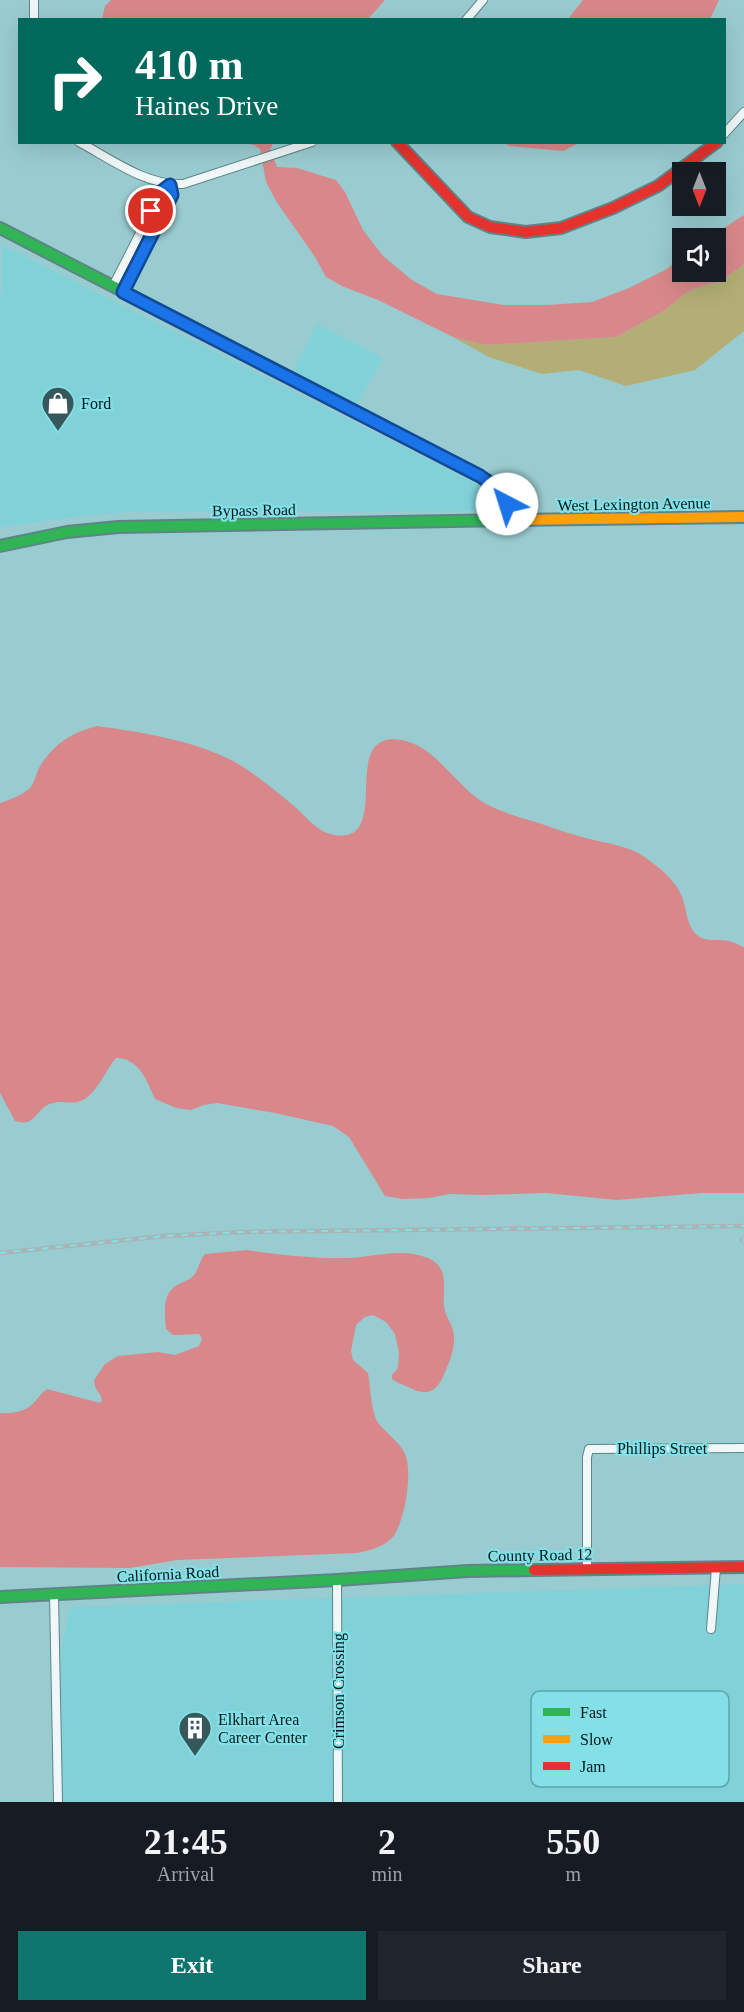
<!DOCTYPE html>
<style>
:root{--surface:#171b24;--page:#20242c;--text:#f1f3f6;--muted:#9ea1a6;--accent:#0f766e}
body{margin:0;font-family:"Times New Roman",serif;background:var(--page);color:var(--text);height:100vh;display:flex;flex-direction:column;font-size:22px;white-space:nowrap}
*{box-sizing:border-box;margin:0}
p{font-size:20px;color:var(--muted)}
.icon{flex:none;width:33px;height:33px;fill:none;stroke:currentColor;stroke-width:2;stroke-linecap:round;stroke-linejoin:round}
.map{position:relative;height:1802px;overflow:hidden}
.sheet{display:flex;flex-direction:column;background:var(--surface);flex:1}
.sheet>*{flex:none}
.top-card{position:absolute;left:18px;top:18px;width:708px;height:126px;border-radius:0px;box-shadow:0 6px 24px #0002;background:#00695c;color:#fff;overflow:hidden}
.needle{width:39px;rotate:180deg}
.tools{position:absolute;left:672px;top:162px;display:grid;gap:12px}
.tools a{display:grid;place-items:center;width:54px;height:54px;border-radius:0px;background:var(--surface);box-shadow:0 6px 24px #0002;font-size:30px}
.pin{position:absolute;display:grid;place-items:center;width:51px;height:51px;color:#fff;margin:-26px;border:3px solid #fff;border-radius:50%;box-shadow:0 2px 6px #0007}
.me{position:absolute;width:66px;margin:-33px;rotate:320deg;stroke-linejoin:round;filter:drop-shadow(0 0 4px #0008)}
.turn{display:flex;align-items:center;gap:21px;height:126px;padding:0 18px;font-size:27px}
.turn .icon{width:78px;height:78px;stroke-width:2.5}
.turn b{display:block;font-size:42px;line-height:51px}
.eta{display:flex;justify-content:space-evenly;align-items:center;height:102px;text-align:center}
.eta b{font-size:36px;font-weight:800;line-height:42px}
.primary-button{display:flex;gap:12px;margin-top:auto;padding:12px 18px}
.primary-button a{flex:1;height:69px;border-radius:0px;background:var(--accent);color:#fff;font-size:24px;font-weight:800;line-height:69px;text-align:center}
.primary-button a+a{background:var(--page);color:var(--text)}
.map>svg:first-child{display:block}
.built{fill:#80d1d8}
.green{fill:#b2ae75}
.water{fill:#d8888a}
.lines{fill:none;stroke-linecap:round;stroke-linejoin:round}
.street-casing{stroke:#5e8487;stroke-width:10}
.fast-casing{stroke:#5e8487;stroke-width:14}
.slow-casing{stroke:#5e8487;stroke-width:14}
.jam-casing{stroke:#5e8487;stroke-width:14}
.street{stroke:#f0f7f8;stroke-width:8}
.fast{stroke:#30b455;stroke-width:10}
.slow{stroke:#ff9f0a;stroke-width:10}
.jam{stroke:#e5322d;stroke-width:10}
.rail-casing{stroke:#a8b4b6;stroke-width:4.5}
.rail{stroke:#83e0e7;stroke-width:2;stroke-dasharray:7;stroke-linecap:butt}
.route-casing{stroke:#114b97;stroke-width:15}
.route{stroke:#1a73e8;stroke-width:10}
.labels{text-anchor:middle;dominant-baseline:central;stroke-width:4.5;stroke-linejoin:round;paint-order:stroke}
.poi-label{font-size:16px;fill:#00191b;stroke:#83e0e7;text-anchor:start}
.street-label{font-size:16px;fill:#00191b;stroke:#83e0e7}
.key{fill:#83e0e7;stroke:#5ca4aa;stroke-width:1.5}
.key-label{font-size:16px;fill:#00191b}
</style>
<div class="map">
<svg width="744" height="1802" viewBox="0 0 744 1802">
<rect width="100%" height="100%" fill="#99ccd0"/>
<g class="built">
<path d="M2,245L489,490L498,499V504L496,509L491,511L128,512L80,516L0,527V293L2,292Z"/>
<path d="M317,324L383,358L356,405L293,371Z"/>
<path d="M744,1584V1802H62L61,1651L70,1607Z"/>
</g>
<path class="green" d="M744,264V331L695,370L626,386L579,370L542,374L489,357L453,337L486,345L616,337L665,310L687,292L705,285L720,282Z"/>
<g class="water">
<path d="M111,0H385L368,19H102L105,6Z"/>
<path d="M583,0H719L710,19H568Z"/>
<path d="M241,143H273L270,150L277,167L297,168L336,180L345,192L363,230L383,256L412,280L437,294L504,305H547L592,302L629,288L667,269L682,256V272H716V238H708L744,215V264L720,282L705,285L687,292L665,310L616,337L486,345L453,337L378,300L344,287L326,277L315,257L276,201L266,182L260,149L254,145Z"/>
<path d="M504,143H579L563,151L509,146Z"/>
<path d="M97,726C140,732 193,740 233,761C249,769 280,794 294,806C306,817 318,832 334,835C396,845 335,729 402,740C439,747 458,792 492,807C507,814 523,818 539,823C553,828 567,833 582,837C602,843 629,845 646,858C659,867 677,882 682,897C687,909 686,925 697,935C706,943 721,938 732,942C736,943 740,946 744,947V1193H702L617,1200L546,1193L482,1195L450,1194L429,1198L403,1199L385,1196L349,1137L333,1126L275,1113L217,1103L204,1105L191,1110L176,1108L155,1099C147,1081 139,1058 116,1058C105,1071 99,1089 85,1099C75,1106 64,1100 53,1103C35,1107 37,1128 15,1121L0,1093V803C9,800 23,795 30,788C35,782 36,773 40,766C55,743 71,733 97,726Z"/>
<path d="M247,1250C277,1255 316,1259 347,1258C374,1257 401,1247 428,1258C453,1269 440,1293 445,1311C447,1319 454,1327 454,1336C455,1346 451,1358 447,1367C439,1389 431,1399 408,1387C402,1384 397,1383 392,1379V1375L398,1368L399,1353L395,1334L386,1322L373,1315L365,1317L356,1325L351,1351L353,1360L368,1373C371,1388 370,1404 376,1419C380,1429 399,1440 405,1454C413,1472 405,1525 391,1539C381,1548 370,1550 357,1553L177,1560L130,1568L0,1567V1413C10,1414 21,1412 29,1407C36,1402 40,1394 47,1389L100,1403L102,1400C100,1391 95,1392 94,1380L105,1364L118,1356L158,1352L175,1355L199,1346L202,1339L199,1334L173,1335L166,1329C165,1317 162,1297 173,1288C179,1282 188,1282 194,1275C199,1269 199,1261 205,1254Z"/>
</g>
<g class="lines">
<defs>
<g id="street">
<path d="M34,0V20"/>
<path d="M466,20L483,0"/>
<path d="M724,134L744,112"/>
<path d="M79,142C111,159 146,186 183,184L312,142"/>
<path d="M113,286L161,192L170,185L172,195L123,292"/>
<path d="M587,1569V1457L589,1449L744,1448"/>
<path d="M337,1580L338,1802"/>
<path d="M54,1595L58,1802"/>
<path d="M711,1629L716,1568"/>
</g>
<g id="fast">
<path d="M0,228L326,396"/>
<path d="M0,546L67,532L118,527L509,520"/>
<path d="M0,1597L337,1580L468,1571L534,1570"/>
</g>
<path id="slow" d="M326,396L487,480C501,491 507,502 509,520L744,517"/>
<g id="jam">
<path d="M397,142L468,217L490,227L526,232L561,228L613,208L658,186L717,142"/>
<path d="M534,1570L744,1567"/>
</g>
</defs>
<use href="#street" class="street-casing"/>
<use href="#fast" class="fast-casing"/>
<use href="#slow" class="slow-casing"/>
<use href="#jam" class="jam-casing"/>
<use href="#street" class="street"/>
<use href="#fast" class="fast"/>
<use href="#slow" class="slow"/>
<use href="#jam" class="jam"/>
<defs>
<g id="rail">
<path d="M742,1240H744"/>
<path d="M0,1253L165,1236L242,1232L744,1226"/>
</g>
</defs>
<use href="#rail" class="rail-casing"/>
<use href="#rail" class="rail"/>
</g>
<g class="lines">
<defs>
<path id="route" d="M151,211L161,192L170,185L172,195L123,292L480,476L501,491L507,504"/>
</defs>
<use href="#route" class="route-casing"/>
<use href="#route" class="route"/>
</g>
<defs>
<symbol id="shop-pin" viewBox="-11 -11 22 30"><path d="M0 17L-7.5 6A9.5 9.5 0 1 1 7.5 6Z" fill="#36585a" stroke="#83e0e7"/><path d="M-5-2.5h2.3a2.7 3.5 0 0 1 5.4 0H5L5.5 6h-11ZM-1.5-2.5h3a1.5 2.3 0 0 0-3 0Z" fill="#fff"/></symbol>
<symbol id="building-pin" viewBox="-11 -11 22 30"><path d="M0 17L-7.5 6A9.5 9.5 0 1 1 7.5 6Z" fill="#36585a" stroke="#83e0e7"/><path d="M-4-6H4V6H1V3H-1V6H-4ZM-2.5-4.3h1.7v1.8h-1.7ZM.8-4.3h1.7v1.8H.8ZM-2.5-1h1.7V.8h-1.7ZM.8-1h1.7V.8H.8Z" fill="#fff"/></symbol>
</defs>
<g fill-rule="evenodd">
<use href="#shop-pin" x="39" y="384" width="38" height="52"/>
<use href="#building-pin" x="176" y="1709" width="38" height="52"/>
</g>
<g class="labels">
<g class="poi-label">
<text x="81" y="403">Ford</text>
<text x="218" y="1719">Elkhart Area<tspan x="218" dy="18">Career Center</tspan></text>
</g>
<g class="street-label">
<text transform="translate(634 504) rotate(-1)">West Lexington Avenue</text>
<text transform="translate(254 510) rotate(-1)">Bypass Road</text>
<text x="662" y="1448">Phillips Street</text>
<text transform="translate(540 1555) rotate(-1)">County Road 12</text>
<text transform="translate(168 1574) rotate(-3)">California Road</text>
<text transform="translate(338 1691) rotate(-90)">Crimson Crossing</text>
</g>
</g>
<rect x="531" y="1691" width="198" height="96" rx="9" class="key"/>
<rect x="543" y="1708" width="27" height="8" fill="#30b455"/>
<rect x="543" y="1735" width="27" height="8" fill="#ff9f0a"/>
<rect x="543" y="1762" width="27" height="8" fill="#e5322d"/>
<g class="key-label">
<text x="580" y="1718">Fast</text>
<text x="580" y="1745">Slow</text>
<text x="580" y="1772">Jam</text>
</g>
</svg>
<div class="tools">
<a><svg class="needle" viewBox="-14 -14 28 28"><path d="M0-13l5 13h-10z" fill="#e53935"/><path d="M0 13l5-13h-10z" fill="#9ea1a6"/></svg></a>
<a><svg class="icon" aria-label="sound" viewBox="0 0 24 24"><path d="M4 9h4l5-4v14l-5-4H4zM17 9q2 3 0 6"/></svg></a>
</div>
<div class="pin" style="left:151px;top:211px;background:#d93025"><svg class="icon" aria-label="arrive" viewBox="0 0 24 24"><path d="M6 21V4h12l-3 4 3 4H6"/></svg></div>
<svg class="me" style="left:507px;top:504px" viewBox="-20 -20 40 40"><circle r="19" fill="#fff"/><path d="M0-13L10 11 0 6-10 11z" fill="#1a73e8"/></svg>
<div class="top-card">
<div class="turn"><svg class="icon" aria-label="right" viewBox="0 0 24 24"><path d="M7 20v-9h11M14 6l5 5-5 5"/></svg><div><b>410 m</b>Haines Drive</div></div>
</div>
</div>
<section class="sheet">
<div class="eta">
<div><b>21:45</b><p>Arrival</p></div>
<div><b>2</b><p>min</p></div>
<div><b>550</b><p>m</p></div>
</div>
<div class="primary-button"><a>Exit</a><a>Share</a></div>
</section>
